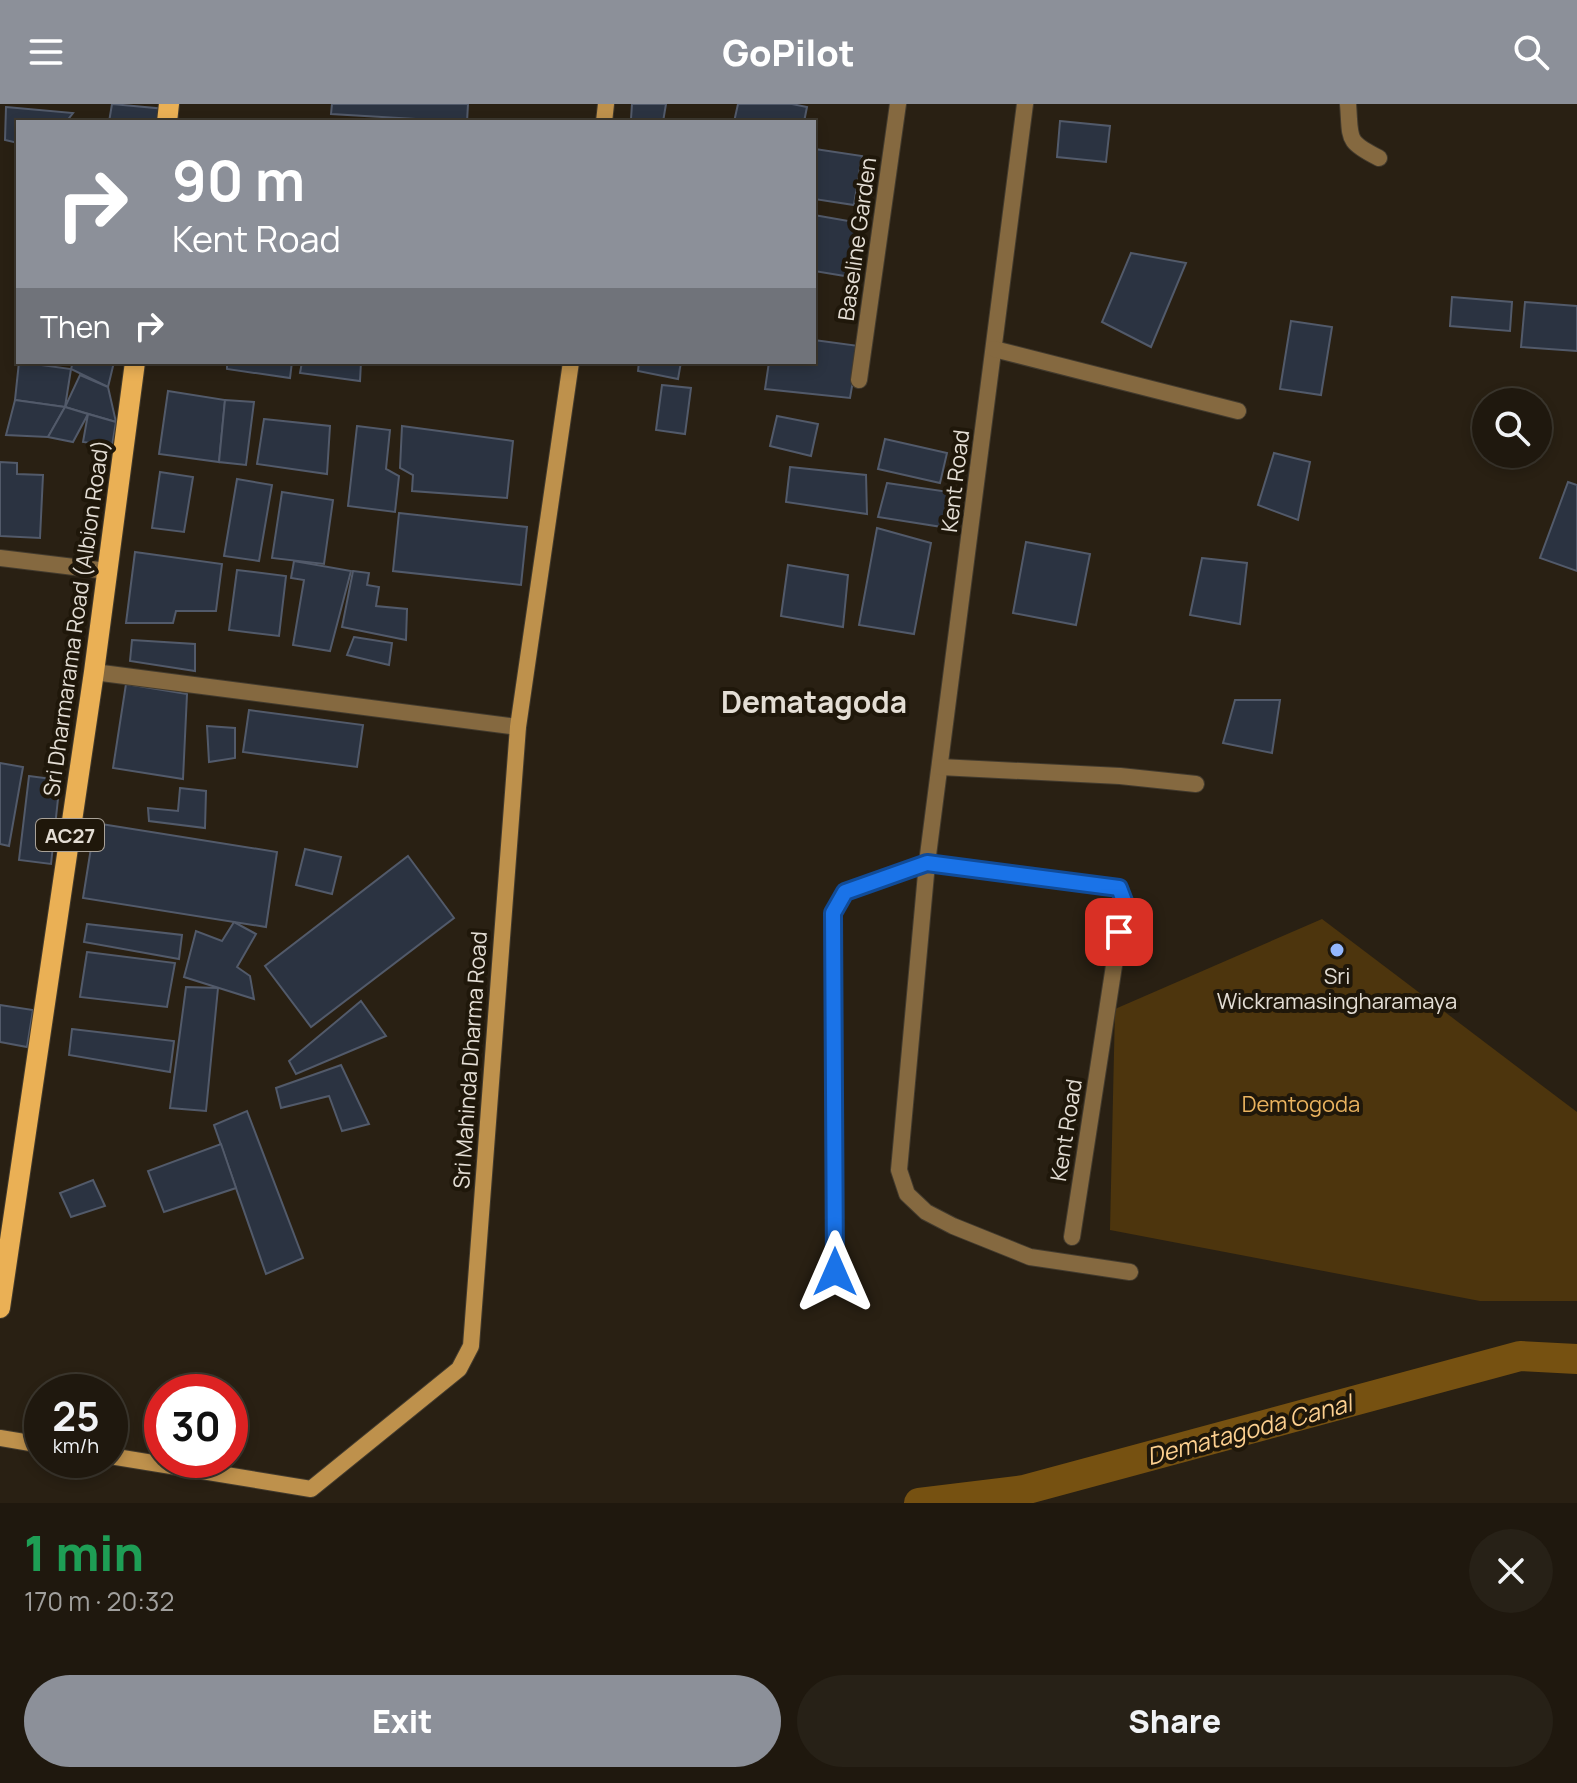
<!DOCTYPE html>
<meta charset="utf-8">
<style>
:root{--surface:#1f180e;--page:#272117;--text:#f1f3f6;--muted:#a1a09e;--line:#3c372e;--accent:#8c9099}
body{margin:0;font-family:Manrope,sans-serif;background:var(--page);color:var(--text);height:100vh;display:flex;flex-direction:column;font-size:30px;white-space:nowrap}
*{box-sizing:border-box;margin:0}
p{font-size:26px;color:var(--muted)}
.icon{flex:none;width:44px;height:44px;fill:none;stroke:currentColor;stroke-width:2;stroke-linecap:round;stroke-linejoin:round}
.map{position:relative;height:1399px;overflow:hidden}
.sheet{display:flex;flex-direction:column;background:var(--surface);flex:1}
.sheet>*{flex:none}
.hud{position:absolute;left:16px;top:16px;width:800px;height:244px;border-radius:0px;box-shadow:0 4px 12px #0003,0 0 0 2px var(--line);background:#8c9099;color:#fff;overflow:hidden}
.tools{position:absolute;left:1472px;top:284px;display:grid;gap:16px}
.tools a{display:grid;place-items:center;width:80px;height:80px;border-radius:50%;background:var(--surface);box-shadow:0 4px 12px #0003,0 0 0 2px var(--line);font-size:40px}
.speed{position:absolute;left:24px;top:1270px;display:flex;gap:16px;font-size:40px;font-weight:700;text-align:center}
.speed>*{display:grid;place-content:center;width:104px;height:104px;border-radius:50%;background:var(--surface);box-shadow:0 4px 12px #0003,0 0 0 2px var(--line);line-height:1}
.speed small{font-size:20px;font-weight:400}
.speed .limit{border:12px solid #d22;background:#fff;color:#111}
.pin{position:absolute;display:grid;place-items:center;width:68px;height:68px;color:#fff;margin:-34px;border-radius:16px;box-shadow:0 4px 12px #0006}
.me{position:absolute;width:88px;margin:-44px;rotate:0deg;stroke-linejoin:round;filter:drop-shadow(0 0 6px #0008)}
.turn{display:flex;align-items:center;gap:28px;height:168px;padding:0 24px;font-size:36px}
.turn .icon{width:104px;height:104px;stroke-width:2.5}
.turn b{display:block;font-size:56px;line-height:68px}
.then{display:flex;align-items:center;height:76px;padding:0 24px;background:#0003;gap:16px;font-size:30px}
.round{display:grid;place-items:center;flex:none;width:84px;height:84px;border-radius:42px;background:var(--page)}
.head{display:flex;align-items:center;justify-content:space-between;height:136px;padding:0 24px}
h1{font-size:48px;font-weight:800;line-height:60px;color:#1e9e55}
.button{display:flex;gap:16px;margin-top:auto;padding:16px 24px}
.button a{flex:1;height:92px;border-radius:48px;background:var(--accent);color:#fff;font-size:32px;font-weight:800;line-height:92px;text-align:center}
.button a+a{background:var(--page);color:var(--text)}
header{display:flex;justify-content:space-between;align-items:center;height:104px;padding:0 24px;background:var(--accent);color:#fff;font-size:36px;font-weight:800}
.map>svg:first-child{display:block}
.green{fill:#4d350d}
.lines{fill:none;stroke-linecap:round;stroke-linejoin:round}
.canal{stroke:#765111;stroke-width:30}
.building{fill:#2b3341;stroke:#525a6a;stroke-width:2}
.street-casing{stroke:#433b2e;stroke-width:18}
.secondary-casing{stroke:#433b2e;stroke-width:18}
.primary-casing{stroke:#433b2e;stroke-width:22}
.street{stroke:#856940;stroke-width:16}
.secondary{stroke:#be914c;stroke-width:16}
.primary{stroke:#eab055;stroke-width:20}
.route-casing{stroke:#114b97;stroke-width:20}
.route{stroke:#1a73e8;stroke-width:14}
.poi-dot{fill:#93b7fd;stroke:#1f170a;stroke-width:3}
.labels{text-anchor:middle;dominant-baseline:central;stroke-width:8;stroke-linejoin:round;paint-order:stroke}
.shield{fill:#1f170a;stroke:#a9a298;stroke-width:2}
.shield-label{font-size:20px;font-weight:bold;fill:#e4ded5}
.street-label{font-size:22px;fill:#e4ded5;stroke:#1f170a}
.poi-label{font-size:22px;fill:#e4ded5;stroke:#1f170a}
.park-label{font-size:22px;fill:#eab35f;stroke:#1f170a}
.water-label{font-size:24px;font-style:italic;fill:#fdd090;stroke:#1f170a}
.district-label{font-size:30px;font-weight:bold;fill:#e4ded5;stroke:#1f170a}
</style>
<header><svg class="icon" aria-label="menu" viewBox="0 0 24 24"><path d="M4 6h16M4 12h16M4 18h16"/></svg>GoPilot<svg class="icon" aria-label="search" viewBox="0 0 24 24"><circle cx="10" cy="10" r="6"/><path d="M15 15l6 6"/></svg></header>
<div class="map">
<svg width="1577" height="1399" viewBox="0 0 1577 1399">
<rect width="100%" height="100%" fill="#292013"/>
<path class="green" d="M1322,815L1577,1008V1197H1480L1110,1126L1115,905Z"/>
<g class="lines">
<path class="canal" d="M919,1399L1024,1386L1520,1252L1577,1255"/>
</g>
<g class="building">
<path d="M112,0L166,5L164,18H109Z"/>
<path d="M332,0H468L467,18L331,10Z"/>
<path d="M632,0H666L663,18L631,15Z"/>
<path d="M738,0H792L807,3L804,18H734Z"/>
<path d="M6,3L73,9L66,18H18V39L5,36Z"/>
<path d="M1060,17L1110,22L1106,58L1057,53Z"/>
<path d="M815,45L862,52L854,101L814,95Z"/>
<path d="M814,111L860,119L851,173L814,167Z"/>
<path d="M1131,149L1186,159L1151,243L1102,218Z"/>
<path d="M1452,193L1512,198L1510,227L1450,222Z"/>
<path d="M1525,198L1577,202V247L1521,243Z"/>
<path d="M1291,217L1332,223L1321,291L1280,285Z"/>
<path d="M814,236L859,242L850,294L765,285L769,258H814Z"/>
<path d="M19,258L71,265L65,303L15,296Z"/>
<path d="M73,258H114L108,283L71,265Z"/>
<path d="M227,258H292L290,274L227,265Z"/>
<path d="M302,258H361L360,277L300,269Z"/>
<path d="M639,258H681L678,275L638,267Z"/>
<path d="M80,271L108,283L116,318L65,303Z"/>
<path d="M662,281L691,284L685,330L656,326Z"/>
<path d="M168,287L225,296L219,358L159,350Z"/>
<path d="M15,296L65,303L48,333L6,331Z"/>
<path d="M225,296L254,298L246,361L219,358Z"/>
<path d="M65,303L88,310L73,338L48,333Z"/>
<path d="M88,310L116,318L112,342L83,338Z"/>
<path d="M777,312L818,320L811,352L770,342Z"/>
<path d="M264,315L330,322L327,370L257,360Z"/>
<path d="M357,322L390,326L386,365L399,372L395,408L348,402Z"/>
<path d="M402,322L513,337L507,394L412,387L413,371L400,364Z"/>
<path d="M885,335L947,349L940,379L878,365Z"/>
<path d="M1274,349L1310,358L1298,416L1258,401Z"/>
<path d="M0,358L17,359V370L43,371L40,434L0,432Z"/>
<path d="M790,363L866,371L867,410L786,398Z"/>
<path d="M160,368L193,373L184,428L152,424Z"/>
<path d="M237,375L272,381L259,457L224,452Z"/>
<path d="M1568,378L1577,381V467L1540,454Z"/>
<path d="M887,379L949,388L942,423L878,413Z"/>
<path d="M282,388L333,396L324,460L272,454Z"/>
<path d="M399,409L527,423L521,481L393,467Z"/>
<path d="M877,424L931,439L914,530L859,521Z"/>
<path d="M1026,438L1090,450L1076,521L1013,509Z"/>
<path d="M135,448L222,460L216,507H176L173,519H126Z"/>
<path d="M1202,454L1247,459L1240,520L1190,511Z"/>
<path d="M294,457L351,467L330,547L293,541L304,476L291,474Z"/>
<path d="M788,461L848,471L843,523L781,512Z"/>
<path d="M237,466L286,472L279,532L229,526Z"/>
<path d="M353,467L369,469L367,481L379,483L376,502L407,505L406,536L342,523Z"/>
<path d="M354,533L392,539L389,561L347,551Z"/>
<path d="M132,536L195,540V567L130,557Z"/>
<path d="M126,580L187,590L183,675L113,664Z"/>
<path d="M1235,596H1280L1272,649L1223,639Z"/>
<path d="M249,606L363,621L357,663L243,648Z"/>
<path d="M207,622L235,624V654L209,658Z"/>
<path d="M0,659L23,663L9,742L0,740Z"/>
<path d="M29,672L60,676L51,760L19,756Z"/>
<path d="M180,684L206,687L205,724L149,717L148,704L178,707Z"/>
<path d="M95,719L277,748L266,823L83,794Z"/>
<path d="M305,745L341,753L332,790L296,781Z"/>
<path d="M408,752L454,814L311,923L265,862Z"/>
<path d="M234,818L256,830L237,863L250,872L254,895L184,873L196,827L222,837Z"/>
<path d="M87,820L182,831L179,855L84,838Z"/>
<path d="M87,848L175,859L167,903L80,893Z"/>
<path d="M186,883L218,884L206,1007L170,1004Z"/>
<path d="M361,897L386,932L296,970L289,957Z"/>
<path d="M0,901L33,906L27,943L0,938Z"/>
<path d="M72,925L174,937L170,968L69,951Z"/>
<path d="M341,961L369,1020L342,1027L329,992L281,1004L276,984Z"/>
<path d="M247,1007L303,1154L266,1170L214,1021Z"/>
<path d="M221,1040L236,1084L164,1108L148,1067Z"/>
<path d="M93,1076L105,1102L71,1113L60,1089Z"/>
</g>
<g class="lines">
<defs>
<g id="street">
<path d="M1025,0L927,759L899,1066L907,1090L926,1108L953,1122L1030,1153L1130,1168"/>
<path d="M1348,0C1351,35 1345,37 1379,54"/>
<path d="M994,245L1238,307"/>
<path d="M859,276L898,0"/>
<path d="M0,454L107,467"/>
<path d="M94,568L518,623"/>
<path d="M940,663L1120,672L1196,680"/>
<path d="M835,1168L833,809L845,788L927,759L1119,784L1124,797L1072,1133"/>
</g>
<g id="secondary">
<path d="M604,18L606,0"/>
<path d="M0,1334L42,1341"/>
<path d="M110,1352L311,1385L459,1265L471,1242L518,623L571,258"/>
</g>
<g id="primary">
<path d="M167,18L169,0"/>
<path d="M0,1204L94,568L135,258"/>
</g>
</defs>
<use href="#street" class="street-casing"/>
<use href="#secondary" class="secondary-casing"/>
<use href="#primary" class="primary-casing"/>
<use href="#street" class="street"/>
<use href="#secondary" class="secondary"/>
<use href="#primary" class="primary"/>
</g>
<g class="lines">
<defs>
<path id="route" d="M835,1168L833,809L845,788L927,759L1119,784L1124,797L1119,828"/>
</defs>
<use href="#route" class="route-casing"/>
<use href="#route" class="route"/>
</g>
<circle class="poi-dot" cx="1337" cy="846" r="8"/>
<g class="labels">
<rect class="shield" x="36" y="715" width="68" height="32" rx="6"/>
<g class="shield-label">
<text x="70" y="731">AC27</text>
</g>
<g class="street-label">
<text transform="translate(857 135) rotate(-82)">Baseline Garden</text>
<text transform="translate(955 377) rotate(-83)">Kent Road</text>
<text transform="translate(76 514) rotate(-82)">Sri Dharmarama Road (Albion Road)</text>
<text transform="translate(470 956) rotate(-86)">Sri Mahinda Dharma Road</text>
<text transform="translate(1066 1026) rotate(-81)">Kent Road</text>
</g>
<g class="poi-label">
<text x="1337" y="872">Sri<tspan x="1337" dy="25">Wickramasingharamaya</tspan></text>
</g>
<g class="park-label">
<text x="1301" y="1000">Demtogoda</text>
</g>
<g class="water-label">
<text transform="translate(1249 1325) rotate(-15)">Dematagoda Canal</text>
</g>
<g class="district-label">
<text x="814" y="597">Dematagoda</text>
</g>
</g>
</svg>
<div class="tools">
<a><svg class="icon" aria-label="search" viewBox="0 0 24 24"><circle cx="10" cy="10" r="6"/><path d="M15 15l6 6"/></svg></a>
</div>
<div class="speed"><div>25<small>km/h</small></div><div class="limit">30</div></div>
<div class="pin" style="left:1119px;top:828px;background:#d93025"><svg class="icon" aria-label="arrive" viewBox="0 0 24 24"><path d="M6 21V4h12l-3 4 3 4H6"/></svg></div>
<svg class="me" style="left:835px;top:1168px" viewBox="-20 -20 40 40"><path d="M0-17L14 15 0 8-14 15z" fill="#1a73e8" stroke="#fff" stroke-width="4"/></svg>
<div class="hud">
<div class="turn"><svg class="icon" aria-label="right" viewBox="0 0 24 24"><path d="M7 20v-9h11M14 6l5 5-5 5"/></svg><div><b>90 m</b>Kent Road</div></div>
<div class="then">Then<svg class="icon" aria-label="right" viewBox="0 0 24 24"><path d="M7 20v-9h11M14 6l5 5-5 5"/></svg></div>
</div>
</div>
<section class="sheet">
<div class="head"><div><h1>1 min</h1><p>170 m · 20:32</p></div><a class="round"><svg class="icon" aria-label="close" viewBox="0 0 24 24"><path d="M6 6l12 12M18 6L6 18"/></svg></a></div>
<div class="button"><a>Exit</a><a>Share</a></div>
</section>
